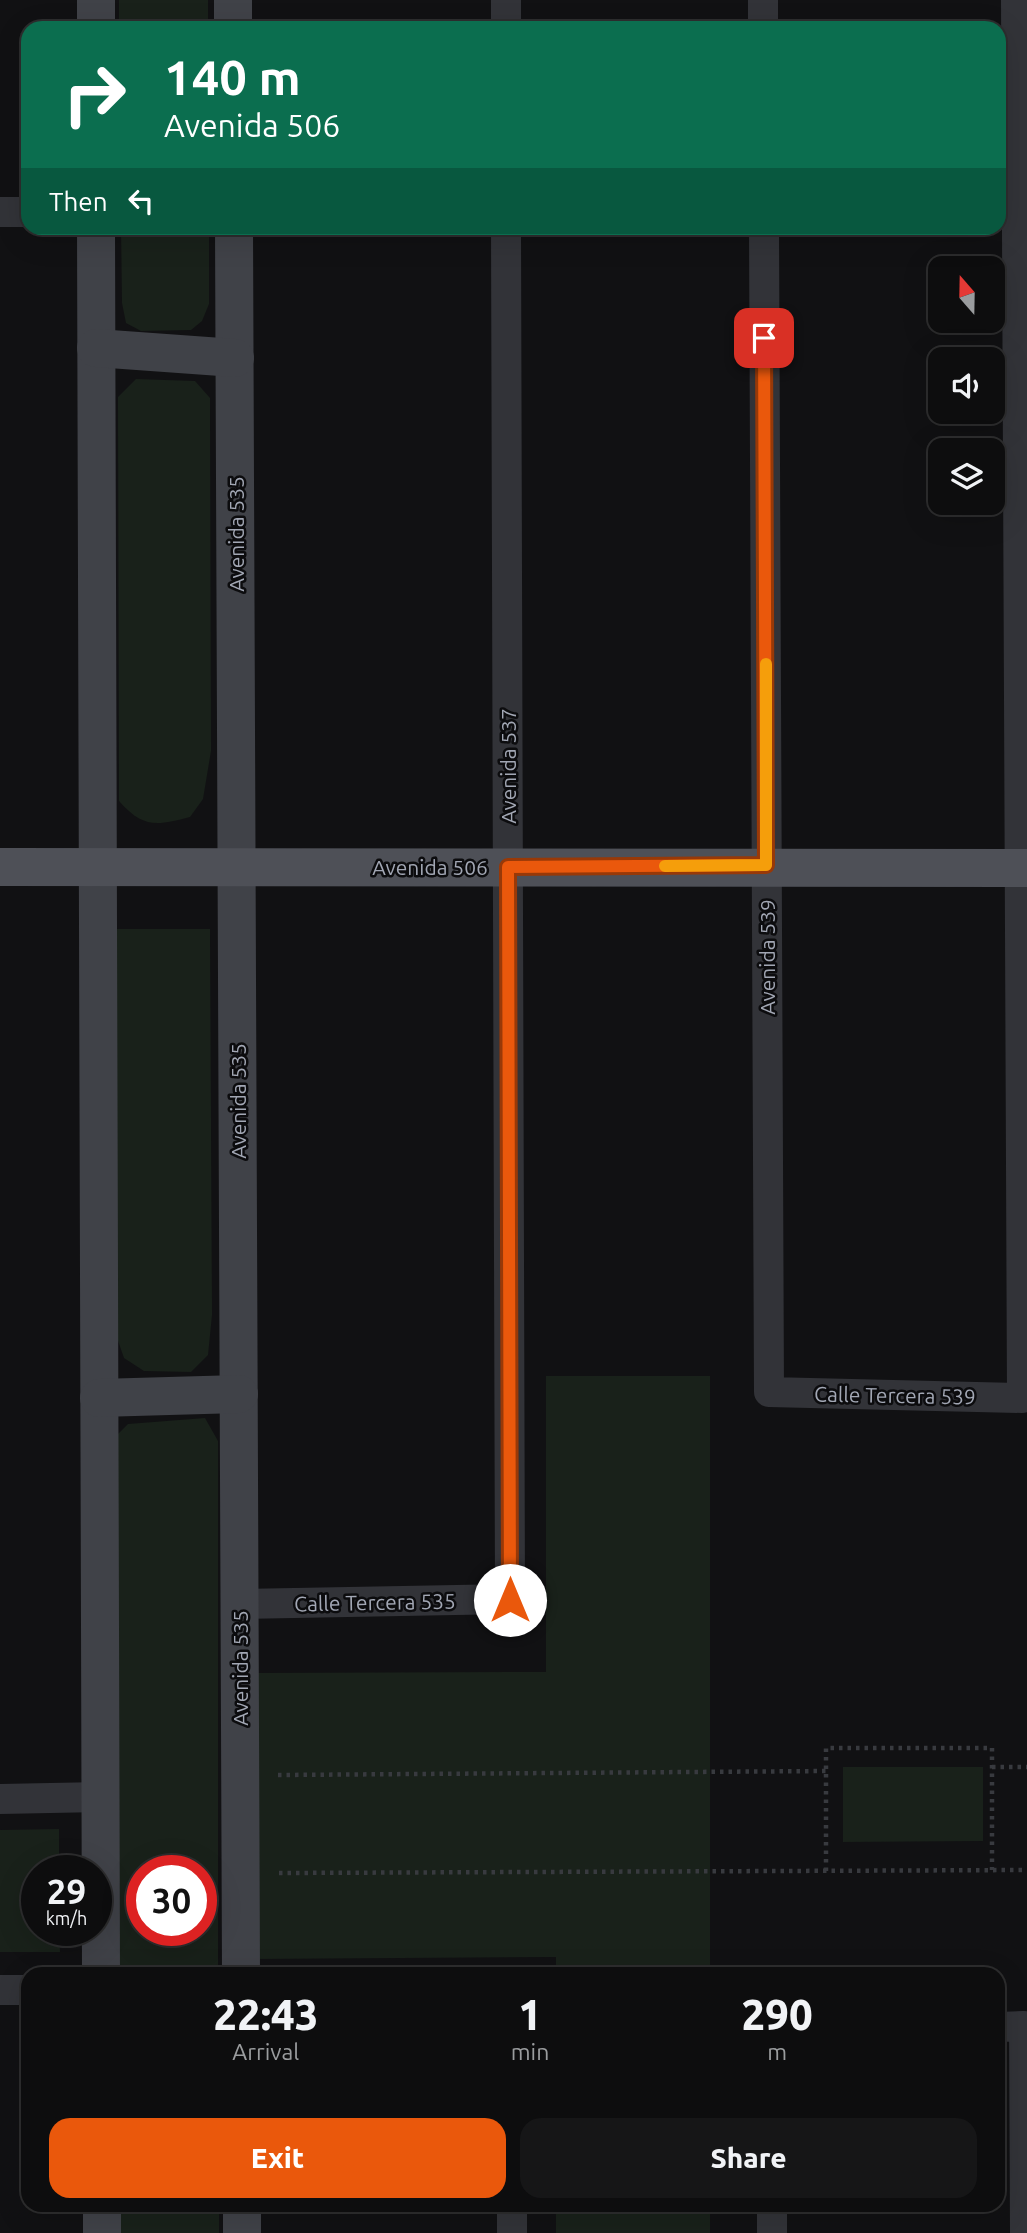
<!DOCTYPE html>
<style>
:root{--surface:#0d0d0e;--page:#161617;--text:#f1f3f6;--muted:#9a9c9e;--line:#2d2d2e;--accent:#ea580c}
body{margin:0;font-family:Ubuntu,sans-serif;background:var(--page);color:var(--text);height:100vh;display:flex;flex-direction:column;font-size:26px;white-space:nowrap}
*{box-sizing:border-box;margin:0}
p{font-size:23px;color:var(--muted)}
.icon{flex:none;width:38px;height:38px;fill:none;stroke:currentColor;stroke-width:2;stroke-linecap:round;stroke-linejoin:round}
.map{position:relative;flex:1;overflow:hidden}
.details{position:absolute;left:21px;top:1967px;width:984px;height:245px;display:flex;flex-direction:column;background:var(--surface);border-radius:21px;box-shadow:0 7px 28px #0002,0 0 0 2px var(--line)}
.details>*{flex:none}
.banner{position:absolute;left:21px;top:21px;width:985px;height:214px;border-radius:21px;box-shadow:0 7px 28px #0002,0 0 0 2px var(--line);background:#0b6e4f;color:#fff;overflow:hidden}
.needle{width:46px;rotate:340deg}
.controls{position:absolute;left:928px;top:256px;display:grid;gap:14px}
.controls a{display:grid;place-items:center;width:77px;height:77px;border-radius:14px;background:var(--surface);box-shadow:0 7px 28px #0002,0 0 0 2px var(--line);font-size:35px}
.speed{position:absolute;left:21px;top:1855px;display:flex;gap:14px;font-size:35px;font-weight:700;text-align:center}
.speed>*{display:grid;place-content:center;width:91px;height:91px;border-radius:50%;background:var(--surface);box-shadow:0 7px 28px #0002,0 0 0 2px var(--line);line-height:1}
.speed small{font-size:18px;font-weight:400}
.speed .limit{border:10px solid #d22;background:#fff;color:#111}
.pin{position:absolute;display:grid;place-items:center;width:60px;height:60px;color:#fff;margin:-30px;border-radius:14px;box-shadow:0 4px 10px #0006}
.me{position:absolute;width:77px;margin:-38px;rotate:0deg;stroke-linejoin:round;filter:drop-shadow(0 0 5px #0008)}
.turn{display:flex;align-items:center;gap:24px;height:147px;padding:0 28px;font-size:32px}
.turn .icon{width:91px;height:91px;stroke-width:2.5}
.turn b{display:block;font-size:49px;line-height:60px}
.then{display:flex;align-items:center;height:66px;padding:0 28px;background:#0003;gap:14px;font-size:26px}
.eta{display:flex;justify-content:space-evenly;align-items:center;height:119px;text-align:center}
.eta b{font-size:42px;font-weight:800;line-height:49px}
.cta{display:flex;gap:14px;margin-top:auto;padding:14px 28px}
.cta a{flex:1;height:80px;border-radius:21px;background:var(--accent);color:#fff;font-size:28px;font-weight:800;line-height:80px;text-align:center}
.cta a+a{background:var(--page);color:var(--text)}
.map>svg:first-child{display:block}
.green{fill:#19211a;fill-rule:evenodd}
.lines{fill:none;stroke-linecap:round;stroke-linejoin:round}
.path{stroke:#383a3f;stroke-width:4.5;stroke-dasharray:3.5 5;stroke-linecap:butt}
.street{stroke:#323338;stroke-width:30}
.secondary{stroke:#404248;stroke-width:38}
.primary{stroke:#4e5057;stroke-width:38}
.route-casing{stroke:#983908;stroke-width:18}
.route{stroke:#ea580c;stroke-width:12}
.slow{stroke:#f59e0b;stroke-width:12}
.labels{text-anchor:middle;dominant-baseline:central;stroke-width:5;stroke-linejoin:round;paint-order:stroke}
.street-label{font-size:21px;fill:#a2a7b4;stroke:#0c0c0e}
</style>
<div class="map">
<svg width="1027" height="2233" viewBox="0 0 1027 2233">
<rect width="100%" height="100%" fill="#111113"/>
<g class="green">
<rect x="119" y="0" width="89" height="28"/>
<path d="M121,228H209V304L202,321L191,330L141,331L126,323L122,303Z"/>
<path d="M136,379L195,381L210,398L211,751L203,799L190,817C156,826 143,828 119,801L118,397Z"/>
<path d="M114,929H210L212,1315L208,1355L191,1372L144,1371L124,1358L117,1338Z"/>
<path d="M546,1376H710V1974H556V1957L241,1959L240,1673L546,1672Z"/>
<path d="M205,1418L218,1441V1974H102L115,1437L128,1424ZM142,1871H201V1930H142Z"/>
<path d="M843,1767H983V1841L843,1842Z"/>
<path d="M59,1829V1871H37V1930H59L60,1952H0V1830Z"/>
<path d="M110,2205H219V2233H111Z"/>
<rect x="556" y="2205" width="154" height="28"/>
</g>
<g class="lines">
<g class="path">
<path d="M992,1767H1027"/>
<path d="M278,1775L826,1771"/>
<path d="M826,1871V1748H992V1870"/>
<path d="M279,1873L1027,1870"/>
</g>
<g class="street">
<path d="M506,0V28"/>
<path d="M763,0V28"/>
<path d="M0,212H28"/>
<path d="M764,228L769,1392L1022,1398L1016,0"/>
<path d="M240,1604L510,1599L506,228"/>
<path d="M0,1799L101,1797"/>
<path d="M0,1990H28"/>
<path d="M998,2027L1024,2026L1025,2233"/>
<path d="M512,2205V2233"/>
<path d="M772,2205V2233"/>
</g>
<g class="secondary">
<path d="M96,0V28"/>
<path d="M233,0V28"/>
<path d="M96,228L101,1974"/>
<path d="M234,228L241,1974"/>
<path d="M96,348L235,358"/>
<path d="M99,1398L239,1394"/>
<path d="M102,2205V2233"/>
<path d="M242,2205V2233"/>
</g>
<path class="primary" d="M0,867L1027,868"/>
</g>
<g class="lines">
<defs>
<path id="route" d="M510,1600L508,867L766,865L764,338"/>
</defs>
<use href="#route" class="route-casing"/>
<use href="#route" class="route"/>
<path class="slow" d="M665,866L766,865V664"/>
</g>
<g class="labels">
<g class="street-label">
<text transform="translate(236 534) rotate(-90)">Avenida 535</text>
<text transform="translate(508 766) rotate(-90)">Avenida 537</text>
<text x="430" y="867">Avenida 506</text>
<text transform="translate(767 957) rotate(-90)">Avenida 539</text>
<text transform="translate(238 1101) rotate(-90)">Avenida 535</text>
<text transform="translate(895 1395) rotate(1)">Calle Tercera 539</text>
<text transform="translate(375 1602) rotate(-1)">Calle Tercera 535</text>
<text transform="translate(240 1668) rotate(-90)">Avenida 535</text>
</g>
</g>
</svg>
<div class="controls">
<a><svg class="needle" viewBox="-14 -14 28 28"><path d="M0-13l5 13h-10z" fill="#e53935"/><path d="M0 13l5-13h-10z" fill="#9a9c9e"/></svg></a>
<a><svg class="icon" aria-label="sound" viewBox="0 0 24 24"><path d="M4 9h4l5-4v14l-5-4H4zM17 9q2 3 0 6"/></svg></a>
<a><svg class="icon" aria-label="layers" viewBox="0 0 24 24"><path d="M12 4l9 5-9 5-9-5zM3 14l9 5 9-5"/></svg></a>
</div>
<div class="speed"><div>29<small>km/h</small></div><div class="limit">30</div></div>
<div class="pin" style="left:764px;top:338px;background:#d93025"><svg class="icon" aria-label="arrive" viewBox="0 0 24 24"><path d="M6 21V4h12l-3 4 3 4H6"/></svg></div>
<svg class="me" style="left:510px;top:1600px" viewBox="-20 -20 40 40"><circle r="19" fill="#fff"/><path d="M0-13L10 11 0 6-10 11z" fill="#ea580c"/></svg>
<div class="banner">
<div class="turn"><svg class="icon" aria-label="right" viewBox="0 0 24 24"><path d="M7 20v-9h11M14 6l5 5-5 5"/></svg><div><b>140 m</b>Avenida 506</div></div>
<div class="then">Then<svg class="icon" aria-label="left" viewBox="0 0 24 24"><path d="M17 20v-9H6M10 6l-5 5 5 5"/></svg></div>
</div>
<section class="details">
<div class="eta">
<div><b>22:43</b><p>Arrival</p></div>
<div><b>1</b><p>min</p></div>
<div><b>290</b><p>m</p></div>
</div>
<div class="cta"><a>Exit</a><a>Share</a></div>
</section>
</div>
